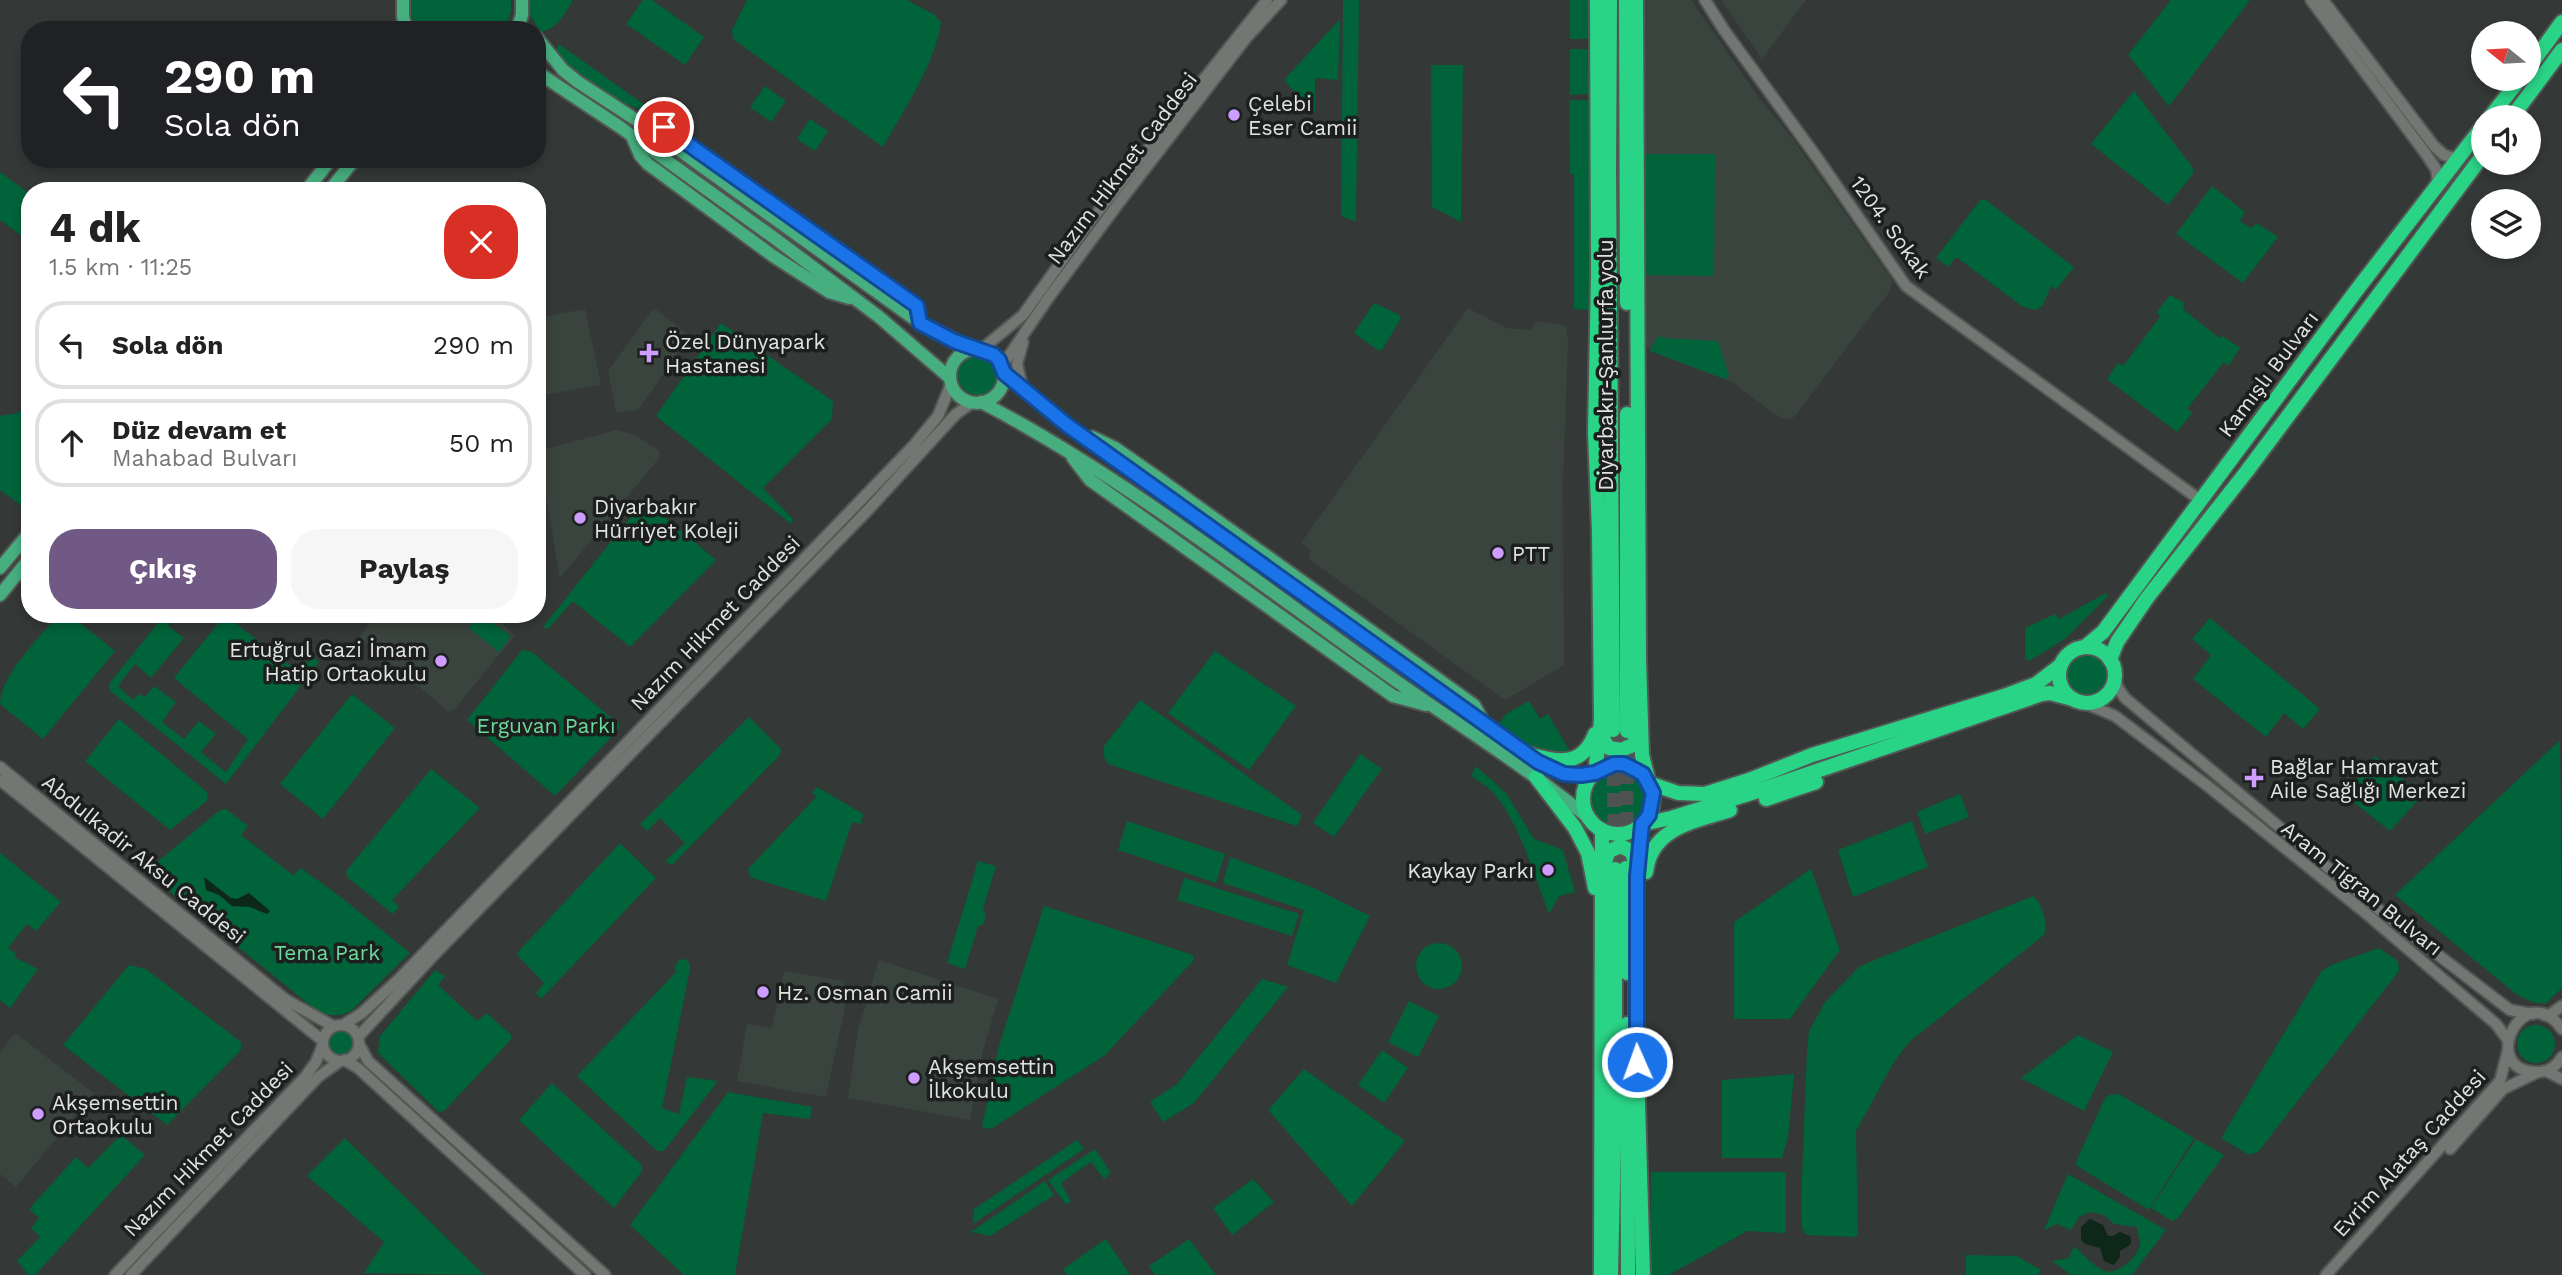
<!DOCTYPE html>
<html lang="tr">
<meta charset="utf-8">
<style>
:root{--surface:#fff;--page:#f6f6f6;--text:#222;--muted:#767676;--line:#e0e0e0;--accent:#705985}
body{margin:0;font-family:"Work Sans",sans-serif;background:var(--page);color:var(--text);height:100vh;display:flex;flex-direction:column;font-size:26px;white-space:nowrap}
*{box-sizing:border-box;margin:0}
p{font-size:23px;color:var(--muted)}
.icon{flex:none;width:38px;height:38px;fill:none;stroke:currentColor;stroke-width:2;stroke-linecap:round;stroke-linejoin:round}
.map{position:relative;flex:1;overflow:hidden}
.sheet{position:absolute;left:21px;top:182px;width:525px;height:441px;display:flex;flex-direction:column;background:var(--surface);border-radius:28px;box-shadow:0 4px 10px #0003}
.sheet>*{flex:none}
.banner{position:absolute;left:21px;top:21px;width:525px;height:147px;border-radius:28px;box-shadow:0 4px 10px #0003;background:#202124;color:#fff;overflow:hidden}
.needle{width:46px;rotate:288deg}
.tools{position:absolute;left:2471px;top:21px;display:grid;gap:14px}
.tools a{display:grid;place-items:center;width:70px;height:70px;border-radius:50%;background:var(--surface);box-shadow:0 4px 10px #0003;font-size:35px}
.pin{position:absolute;display:grid;place-items:center;width:60px;height:60px;color:#fff;margin:-30px;border:4px solid #fff;border-radius:50%;box-shadow:0 2px 7px #0007}
.me{position:absolute;width:77px;margin:-38px;rotate:358deg;stroke-linejoin:round;filter:drop-shadow(0 0 5px #0008)}
.turn{display:flex;align-items:center;gap:24px;height:147px;padding:0 28px;font-size:32px}
.turn .icon{width:91px;height:91px;stroke-width:2.5}
.turn b{display:block;font-size:49px;line-height:60px}
.round{display:grid;place-items:center;flex:none;width:74px;height:74px;border-radius:28px;background:var(--page)}
.summary{display:flex;align-items:center;justify-content:space-between;height:119px;padding:0 28px}
h1{font-size:42px;font-weight:700;line-height:52px}
.cta{display:flex;gap:14px;margin-top:auto;padding:14px 28px}
.cta a{flex:1;height:80px;border-radius:28px;background:var(--accent);color:#fff;font-size:28px;font-weight:700;line-height:80px;text-align:center}
.cta a+a{background:var(--page);color:var(--text)}
ul{padding:0;list-style:none}
li{display:flex;align-items:center;gap:21px;height:88px;margin:0 14px 10px;padding:0 14px;border:4px solid var(--line);border-radius:28px}
li div{flex:1}
li b{display:block;font-size:26px}
li em{font-style:normal}
.map>svg:first-child{display:block}
.built{fill:#3a443e}
.green{fill:#01633a}
.water{fill:#0d2719}
.lines{fill:none;stroke-linecap:round;stroke-linejoin:round}
.highway-tunnel{stroke:#4e5250;stroke-width:14;stroke-dasharray:14 7;stroke-linecap:butt}
.secondary-casing{stroke:#535754;stroke-width:14}
.primary-casing{stroke:#535754;stroke-width:16}
.highway-casing{stroke:#535754;stroke-width:18}
.secondary{stroke:#727774;stroke-width:10}
.primary{stroke:#47af7f;stroke-width:12}
.highway{stroke:#2ad486;stroke-width:14}
.route-casing{stroke:#114b97;stroke-width:18}
.route{stroke:#1a73e8;stroke-width:12}
.poi-dot{fill:#cf9dff;stroke:#1d1f1e;stroke-width:2.5}
.labels{text-anchor:middle;dominant-baseline:central;stroke-width:7;stroke-linejoin:round;paint-order:stroke}
.poi-label{font-size:21px;fill:#e2e4e2;stroke:#1d1f1e;text-anchor:start}
.street-label{font-size:21px;fill:#e2e4e2;stroke:#1d1f1e}
.park-label{font-size:21px;fill:#6ada9c;stroke:#1d1f1e}
</style>
<div class="map">
<svg width="2562" height="1275" viewBox="0 0 2562 1275">
<rect width="100%" height="100%" fill="#343836"/>
<g class="built">
<path d="M1645,0H1691L1762,102L1793,139L1892,280L1890,291L1793,418L1785,419L1774,414L1734,383L1650,351L1645,344Z"/>
<path d="M1721,0H1806L1762,59Z"/>
<path d="M654,308L690,336L638,410L616,413L608,371Z"/>
<path d="M1468,308L1507,328L1530,330L1537,321L1566,326L1568,341L1563,482L1564,665L1505,700L1309,559L1311,550L1301,543Z"/>
<path d="M585,309L601,385L537,396V318Z"/>
<path d="M616,430L634,434L659,451V458L560,578L538,451Z"/>
<path d="M378,614H490L515,635L454,710L448,711L359,637Z"/>
<path d="M879,960L998,999L983,1051L970,1120L848,1098L858,1030Z"/>
<path d="M784,971L843,981L848,993L826,1097L737,1081L747,1024L772,1028Z"/>
<path d="M15,1033L94,1093L16,1187L0,1174V1052Z"/>
</g>
<g class="green">
<path d="M411,0H511V11L505,30H416L411,14Z"/>
<path d="M526,0H573C565,14 557,29 541,32L531,17Z"/>
<path d="M643,0H652L704,37L685,65L626,24Z"/>
<path d="M747,0H907L935,15L941,22C936,63 903,111 883,147L733,39L732,30Z"/>
<path d="M1343,0H1359L1356,222L1341,216Z"/>
<rect x="1570" y="0" width="19" height="39"/>
<path d="M2171,0H2250L2169,106L2128,55Z"/>
<path d="M1340,19L1338,80L1315,78V112L1298,109V96L1284,80Z"/>
<path d="M559,44L656,113L655,115C618,103 581,81 555,52Z"/>
<path d="M1570,49H1588L1589,94L1570,95Z"/>
<path d="M1431,65H1463L1461,222L1432,207Z"/>
<path d="M765,86L786,101L771,122L750,107Z"/>
<path d="M2134,91L2193,168V174L2168,205L2091,144Z"/>
<path d="M1569,100H1590V310L1574,309V174H1570Z"/>
<path d="M810,119L828,131L815,151L797,139Z"/>
<path d="M1644,154H1715L1714,276L1644,275Z"/>
<path d="M0,172L30,194V242L0,220Z"/>
<path d="M2212,186L2245,212L2240,221L2251,228L2257,223L2278,237L2243,283L2176,234Z"/>
<path d="M1980,200H1986L2074,267L2056,290L2051,286L2043,305L2036,310L2023,307L1956,257L1948,267L1936,258Z"/>
<path d="M2170,295L2184,303L2183,309L2219,338L2223,336L2240,348L2229,365L2223,363L2187,409L2193,412L2177,432L2107,379L2118,363L2123,366L2160,317L2157,312Z"/>
<path d="M1374,303L1398,314L1401,318L1382,350L1379,351L1354,333Z"/>
<path d="M721,323L833,401L832,419L763,488L794,520L791,524L656,416Z"/>
<path d="M1658,336L1665,338L1718,341L1729,376L1725,379L1650,351Z"/>
<circle cx="978" cy="375" r="20"/>
<path d="M30,407V505L26,509L0,490V416L17,413Z"/>
<path d="M644,500L716,560L630,647L574,602H572L548,629L543,627Z"/>
<path d="M2106,593L2108,596L2065,639L2029,661L2025,660V628L2055,614L2059,619Z"/>
<path d="M59,614H69L115,651L43,739L0,704C1,674 40,637 59,614Z"/>
<path d="M165,614H178L168,626L184,638L151,678L135,664L118,686L133,700L139,694L145,697L154,686L176,702L162,722L184,739L199,721L216,734L201,752L226,772L248,739L174,678L225,615L299,672L312,656L319,662L226,784L109,690V684Z"/>
<path d="M479,614L511,636L499,652L469,628Z"/>
<path d="M2210,618L2320,709L2303,729L2284,713L2266,737L2193,679L2211,655L2192,639Z"/>
<path d="M522,650L532,652L619,724V729L555,796L467,720Z"/>
<path d="M1215,651L1296,706L1249,770L1168,713Z"/>
<circle cx="2086" cy="675" r="20"/>
<path d="M352,694L395,728L323,819L280,784Z"/>
<path d="M1140,700L1302,815L1297,826L1108,764L1104,757V746Z"/>
<path d="M1529,701L1540,719L1548,714L1573,757H1548L1499,727L1498,725L1506,714Z"/>
<path d="M749,717L781,749L780,755L672,865L665,861L685,843L660,818L647,831L640,824Z"/>
<path d="M119,719L207,792L208,800L170,830L85,761Z"/>
<path d="M2560,740L2562,988L2545,1004L2532,1002L2516,994L2395,895Z"/>
<path d="M1360,754L1382,769L1358,802L1354,800L1358,803L1334,837L1313,823Z"/>
<path d="M2375,756L2420,793L2419,799L2390,831L2347,797V793Z"/>
<path d="M1476,766L1506,793L1534,839L1563,850L1575,892L1559,896L1549,914C1536,880 1516,812 1489,789C1484,784 1477,780 1471,776Z"/>
<path d="M431,769L480,808L392,900L399,907L393,914L347,877L346,871Z"/>
<circle cx="1619" cy="799" r="27"/>
<path d="M817,787L863,814L861,824L852,822L826,901L750,877L748,869L816,797L812,792Z"/>
<path d="M1960,794L1969,817L1925,834L1917,812Z"/>
<path d="M226,809L248,826L241,835L293,875L301,868L342,898L410,953L351,1011L341,1015H322L152,877L150,868L220,810Z"/>
<path d="M1127,821L1225,854L1216,883L1118,850Z"/>
<path d="M1912,821L1928,867L1853,897L1838,850Z"/>
<path d="M620,843L656,878L541,999L536,993L544,983L516,954Z"/>
<path d="M0,853L61,902L36,931L27,924L8,948L16,954L14,957L38,969L10,1008L0,1000Z"/>
<path d="M1230,857L1314,888L1370,916L1336,983L1287,965L1304,910L1223,883Z"/>
<path d="M978,861L996,866L983,909L986,917L983,925L978,926L965,969L947,963Z"/>
<path d="M1811,869L1840,950L1790,1019H1734V922Z"/>
<path d="M1184,878L1299,914L1292,936L1177,900Z"/>
<path d="M2033,896C2043,904 2048,924 2044,935L1909,1042L1894,1062L1856,1131L1858,1235L1855,1237L1806,1235L1802,1228L1801,1205L1807,1050L1809,1031L1825,1002L1860,966Z"/>
<path d="M1044,906L1193,955L1194,960L1105,1055L991,1129L982,1127L999,1046Z"/>
<circle cx="1439" cy="966" r="23"/>
<path d="M2379,948L2398,961L2399,971L2258,1152L2249,1155L2221,1138L2321,972L2331,965Z"/>
<path d="M686,959L690,964V969L662,1108L679,1114L687,1077L718,1081L664,1151H657L577,1076L677,971L674,968L679,960Z"/>
<path d="M129,965L146,969L241,1042V1050L167,1125L63,1045Z"/>
<path d="M435,970L445,976L438,985L477,1021L487,1013L511,1035V1039L505,1046L444,1111L439,1112L378,1053L380,1036Z"/>
<path d="M1262,979L1288,987L1194,1103L1163,1122L1150,1102L1177,1084Z"/>
<path d="M1409,1001L1439,1016L1418,1057L1388,1042Z"/>
<circle cx="2536" cy="1044" r="19"/>
<circle cx="341" cy="1042" r="14"/>
<path d="M2078,1035L2113,1052L2084,1111L2021,1078Z"/>
<path d="M1382,1050L1408,1068L1384,1103L1358,1085Z"/>
<path d="M1304,1069L1405,1141L1352,1206L1268,1110Z"/>
<path d="M1794,1074L1788,1137L1782,1158H1722V1080Z"/>
<path d="M552,1083L642,1165V1171L614,1208L519,1120Z"/>
<path d="M728,1092L812,1107L810,1119L763,1113L735,1275H684L630,1225Z"/>
<path d="M2119,1094L2194,1138L2149,1210L2077,1166L2076,1162L2104,1100L2109,1095Z"/>
<path d="M121,1135L145,1155L35,1275H29L17,1261L40,1237L31,1228L39,1218L29,1209L76,1157L88,1168Z"/>
<path d="M345,1138L484,1275L364,1273L384,1242L307,1176Z"/>
<path d="M2196,1139L2224,1155L2177,1219L2172,1221L2151,1208Z"/>
<path d="M1077,1140L1084,1149L973,1224L974,1209Z"/>
<path d="M1095,1149L1111,1173L1104,1179L1091,1162L1061,1183L1071,1201L1066,1205L1048,1180Z"/>
<path d="M1651,1172H1786V1233L1747,1231L1669,1275H1650Z"/>
<path d="M2068,1174L2166,1230L2132,1275H2071L2052,1261L2069,1258L2074,1246C2083,1254 2093,1266 2104,1271C2118,1275 2138,1257 2140,1244C2140,1239 2137,1232 2137,1227L2114,1224L2104,1215L2090,1212L2079,1217L2071,1230L2057,1224L2044,1230Z"/>
<path d="M1253,1179L1274,1202L1232,1235L1213,1208Z"/>
<path d="M1045,1181L1054,1195L990,1236L971,1232Z"/>
<path d="M1106,1239L1130,1275H1067L1063,1269Z"/>
<path d="M1189,1239L1216,1275H1155L1149,1266Z"/>
<path d="M1966,1255L2017,1256L2041,1270L2038,1275H1966Z"/>
</g>
<g class="water">
<path d="M204,877L231,898L237,899L249,893L270,911L267,914L250,907L232,906L219,895L206,890Z"/>
<path d="M2090,1219L2103,1225L2108,1236H2113L2120,1232L2130,1236C2134,1247 2126,1246 2120,1251V1257L2114,1265L2104,1261L2100,1248L2085,1244L2081,1240V1227Z"/>
</g>
<g class="lines">
<g class="highway-tunnel">
<path d="M1613,730L1615,869"/>
<path d="M1626,868L1627,731"/>
</g>
<defs>
<g id="secondary">
<path d="M1705,0L1724,30L1818,159L1906,286L2200,500"/>
<path d="M2311,0L2426,154L2436,169L2438,183"/>
<path d="M2323,0L2434,146L2444,155L2457,159"/>
<path d="M1023,342L1017,364L1023,390"/>
<path d="M982,349L1023,315L1089,223L1267,0"/>
<path d="M1002,366L1049,297L1121,200L1247,37L1281,0"/>
<path d="M2114,677L2118,688L2125,698L2369,902L2510,1010L2533,1014"/>
<path d="M2082,702L2115,716L2209,787L2362,910L2496,1024L2508,1040"/>
<path d="M0,767L286,1000L333,1026"/>
<path d="M0,780L323,1041"/>
<path d="M2544,1015L2548,1016L2562,1006"/>
<path d="M343,1025L362,1013L398,980L914,445L938,416L951,384"/>
<circle cx="341" cy="1043" r="18"/>
<path d="M2562,1029C2524,976 2478,1069 2535,1072C2547,1073 2556,1067 2562,1057"/>
<path d="M358,1037L433,956L869,509L956,414L973,402"/>
<path d="M359,1044L368,1061L605,1275"/>
<path d="M344,1060L358,1068L585,1275"/>
<path d="M2546,1071L2562,1079"/>
<path d="M2450,1149L2503,1089L2536,1073"/>
<path d="M115,1275L305,1077L316,1062L323,1044"/>
<path d="M131,1275L318,1077L340,1061"/>
<path d="M2326,1275L2500,1081L2508,1050"/>
</g>
<g id="primary">
<path d="M403,0V17L407,30"/>
<path d="M517,30L522,15V0"/>
<path d="M537,38L563,70L578,82L647,127L920,323L973,349"/>
<path d="M537,72L620,127L773,237L878,316L950,378"/>
<path d="M647,127H665L917,306L920,323"/>
<path d="M632,136L640,155L648,164L773,256L829,292L849,298"/>
<path d="M306,191L331,159"/>
<path d="M329,191L355,159"/>
<circle cx="977" cy="376" r="27"/>
<path d="M1004,373L1067,425L1538,762C1558,772 1572,777 1595,773"/>
<path d="M981,402C1117,473 1244,572 1368,661C1442,715 1521,762 1592,821"/>
<path d="M1092,437L1115,448L1158,478L1474,705L1483,721"/>
<path d="M1073,458L1090,480L1393,696L1426,705"/>
<path d="M0,568L30,532"/>
<path d="M0,595L30,558"/>
</g>
<g id="highway">
<path d="M1610,0L1609,170L1613,730"/>
<path d="M1626,0L1627,303"/>
<path d="M1636,0L1639,660L1642,755L1649,783L1678,793L1705,794L1749,780L1812,755L2004,696L2036,684L2061,665"/>
<path d="M2529,67L2562,22"/>
<path d="M2490,117L2520,79"/>
<path d="M2512,117L2562,50"/>
<path d="M1627,414V731"/>
<path d="M2085,647L2103,632L2356,291L2483,126"/>
<circle cx="2087" cy="675" r="28"/>
<path d="M2110,660L2117,642L2147,598L2247,471L2483,155"/>
<path d="M1603,732L1604,741L1609,748L1621,750L1633,745L1639,730"/>
<path d="M1525,753C1555,761 1581,770 1595,734"/>
<circle cx="1618" cy="799" r="35"/>
<path d="M1595,773L1601,720L1599,531L1595,433L1598,273L1597,0"/>
<path d="M1536,777L1575,828L1588,853L1595,888"/>
<path d="M1766,799L1816,782"/>
<path d="M1604,864L1609,851L1621,846L1632,852L1636,867"/>
<path d="M1626,868L1627,973"/>
<path d="M1646,872C1651,828 1693,822 1730,810"/>
<path d="M1627,1024L1628,1275"/>
<path d="M1601,1275L1602,830"/>
<path d="M1611,1275L1615,1092V869"/>
<path d="M1643,1275L1636,1035L1637,876L1642,824L1671,818L1758,791L2042,694L2050,693L2073,699"/>
</g>
</defs>
<use href="#secondary" class="secondary-casing"/>
<use href="#primary" class="primary-casing"/>
<use href="#highway" class="highway-casing"/>
<use href="#secondary" class="secondary"/>
<use href="#primary" class="primary"/>
<use href="#highway" class="highway"/>
</g>
<g class="lines">
<defs>
<path id="route" d="M664,127L917,306L920,323L954,341L994,355L999,360L1004,373L1067,425L1538,762L1564,774L1581,775L1595,773L1614,764H1624L1643,774L1653,793L1649,815L1642,824L1637,876V1062"/>
</defs>
<use href="#route" class="route-casing"/>
<use href="#route" class="route"/>
</g>
<g class="poi-dot">
<circle cx="1234" cy="115" r="7"/>
<path d="M645.5 342.5h7v7h7v7h-7v7h-7v-7h-7v-7h7z"/>
<circle cx="580" cy="518" r="7"/>
<circle cx="1498" cy="553" r="7"/>
<circle cx="441" cy="661" r="7"/>
<path d="M2250.5 767.5h7v7h7v7h-7v7h-7v-7h-7v-7h7z"/>
<circle cx="1548" cy="870" r="7"/>
<circle cx="763" cy="992" r="7"/>
<circle cx="914" cy="1078" r="7"/>
<circle cx="38" cy="1114" r="7"/>
</g>
<g class="labels">
<g class="poi-label">
<text x="1248" y="103">Çelebi<tspan x="1248" dy="24">Eser Camii</tspan></text>
<text x="665" y="341">Özel Dünyapark<tspan x="665" dy="24">Hastanesi</tspan></text>
<text x="594" y="506">Diyarbakır<tspan x="594" dy="24">Hürriyet Koleji</tspan></text>
<text x="1512" y="553">PTT</text>
<text x="427" y="649" text-anchor="end">Ertuğrul Gazi İmam<tspan x="427" dy="24">Hatip Ortaokulu</tspan></text>
<text x="2270" y="766">Bağlar Hamravat<tspan x="2270" dy="24">Aile Sağlığı Merkezi</tspan></text>
<text x="1534" y="870" text-anchor="end">Kaykay Parkı</text>
<text x="777" y="992">Hz. Osman Camii</text>
<text x="928" y="1066">Akşemsettin<tspan x="928" dy="24">İlkokulu</tspan></text>
<text x="52" y="1102">Akşemsettin<tspan x="52" dy="24">Ortaokulu</tspan></text>
</g>
<g class="street-label">
<text transform="translate(1122 168) rotate(-53)">Nazım Hikmet Caddesi</text>
<text transform="translate(1891 227) rotate(54)">1204. Sokak</text>
<text transform="translate(1605 365) rotate(-90)">Diyarbakır-Şanlıurfa yolu</text>
<text transform="translate(2268 374) rotate(-53)">Kamışlı Bulvarı</text>
<text transform="translate(715 623) rotate(-46)">Nazım Hikmet Caddesi</text>
<text transform="translate(144 859) rotate(39)">Abdulkadir Aksu Caddesi</text>
<text transform="translate(2362 888) rotate(39)">Aram Tigran Bulvarı</text>
<text transform="translate(208 1149) rotate(-46)">Nazım Hikmet Caddesi</text>
<text transform="translate(2409 1153) rotate(-48)">Evrim Alataş Caddesi</text>
</g>
<g class="park-label">
<text x="546" y="725">Erguvan Parkı</text>
<text x="327" y="952">Tema Park</text>
</g>
</g>
</svg>
<div class="tools">
<a><svg class="needle" viewBox="-14 -14 28 28"><path d="M0-13l5 13h-10z" fill="#e53935"/><path d="M0 13l5-13h-10z" fill="#767676"/></svg></a>
<a><svg class="icon" aria-label="sound" viewBox="0 0 24 24"><path d="M4 9h4l5-4v14l-5-4H4zM17 9q2 3 0 6"/></svg></a>
<a><svg class="icon" aria-label="layers" viewBox="0 0 24 24"><path d="M12 4l9 5-9 5-9-5zM3 14l9 5 9-5"/></svg></a>
</div>
<div class="pin" style="left:664px;top:127px;background:#d93025"><svg class="icon" aria-label="arrive" viewBox="0 0 24 24"><path d="M6 21V4h12l-3 4 3 4H6"/></svg></div>
<svg class="me" style="left:1637px;top:1062px" viewBox="-20 -20 40 40"><circle r="17" fill="#1a73e8" stroke="#fff" stroke-width="3"/><path d="M0-11L8 9 0 5-8 9z" fill="#fff"/></svg>
<div class="banner">
<div class="turn"><svg class="icon" aria-label="left" viewBox="0 0 24 24"><path d="M17 20v-9H6M10 6l-5 5 5 5"/></svg><div><b>290 m</b>Sola dön</div></div>
</div>
<section class="sheet">
<div class="summary"><div><h1>4 dk</h1><p>1.5 km · 11:25</p></div><a class="round" style="background:#d93025;color:#fff"><svg class="icon" aria-label="close" viewBox="0 0 24 24"><path d="M6 6l12 12M18 6L6 18"/></svg></a></div>
<ul>
<li><svg class="icon" aria-label="left" viewBox="0 0 24 24"><path d="M17 20v-9H6M10 6l-5 5 5 5"/></svg><div><b>Sola dön</b></div><em>290 m</em></li>
<li><svg class="icon" aria-label="ahead" viewBox="0 0 24 24"><path d="M12 20V5M6 11l6-6 6 6"/></svg><div><b>Düz devam et</b><p>Mahabad Bulvarı</p></div><em>50 m</em></li>
</ul>
<div class="cta"><a>Çıkış</a><a>Paylaş</a></div>
</section>
</div>
